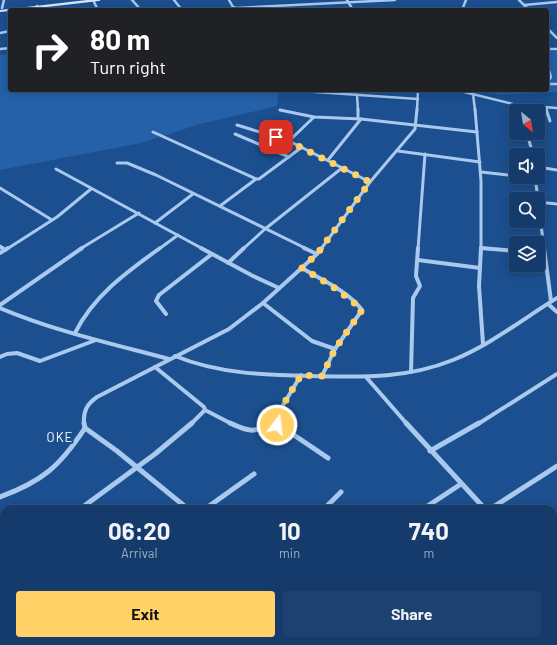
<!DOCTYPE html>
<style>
:root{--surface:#143b6b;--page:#1d4271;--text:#f1f3f6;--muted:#9dadc1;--line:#33557e;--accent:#ffd166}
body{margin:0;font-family:Barlow,sans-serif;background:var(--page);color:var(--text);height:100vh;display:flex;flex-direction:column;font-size:15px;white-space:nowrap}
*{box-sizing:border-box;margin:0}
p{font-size:13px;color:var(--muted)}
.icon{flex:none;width:22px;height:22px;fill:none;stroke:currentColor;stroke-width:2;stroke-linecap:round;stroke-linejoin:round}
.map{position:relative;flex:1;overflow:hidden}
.side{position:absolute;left:0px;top:505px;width:557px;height:140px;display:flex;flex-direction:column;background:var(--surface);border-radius:12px 12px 0 0;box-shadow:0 2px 10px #0003,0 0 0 1px var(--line)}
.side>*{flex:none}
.top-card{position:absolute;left:8px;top:8px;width:541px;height:84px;border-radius:4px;box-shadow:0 2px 10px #0003,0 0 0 1px var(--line);background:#202124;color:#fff;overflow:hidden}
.needle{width:26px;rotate:150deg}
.tools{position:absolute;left:509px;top:104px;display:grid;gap:8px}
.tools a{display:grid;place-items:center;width:36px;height:36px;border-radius:4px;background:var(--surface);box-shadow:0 2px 10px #0003,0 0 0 1px var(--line);font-size:20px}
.pin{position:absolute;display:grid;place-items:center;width:34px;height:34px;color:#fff;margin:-17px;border-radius:8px;box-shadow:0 2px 6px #0006}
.me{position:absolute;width:44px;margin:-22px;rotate:15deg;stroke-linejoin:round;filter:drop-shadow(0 0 3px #0008)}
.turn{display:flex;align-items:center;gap:14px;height:84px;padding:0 16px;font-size:18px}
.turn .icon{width:52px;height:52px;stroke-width:2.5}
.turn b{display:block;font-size:28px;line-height:34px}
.eta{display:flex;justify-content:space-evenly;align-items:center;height:68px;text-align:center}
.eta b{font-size:24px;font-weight:700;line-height:28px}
.cta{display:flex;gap:8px;margin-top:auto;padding:8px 16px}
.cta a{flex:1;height:46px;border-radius:4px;background:var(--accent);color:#111;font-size:16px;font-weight:700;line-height:46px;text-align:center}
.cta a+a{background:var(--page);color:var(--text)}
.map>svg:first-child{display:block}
.green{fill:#2461a8}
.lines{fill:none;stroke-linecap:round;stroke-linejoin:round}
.minor-far3{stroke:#a9c9ee;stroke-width:2.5}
.minor-far2{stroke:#a9c9ee;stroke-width:3}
.minor-far1{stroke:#a9c9ee;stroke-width:4}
.minor{stroke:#a9c9ee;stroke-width:5}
.secondary{fill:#d6e6fa;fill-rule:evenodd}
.route{stroke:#ffd166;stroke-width:7;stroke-dasharray:0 12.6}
.labels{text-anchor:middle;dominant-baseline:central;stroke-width:4;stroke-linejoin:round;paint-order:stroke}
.quarter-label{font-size:13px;letter-spacing:1px;fill:#fff;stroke:#1b4f8f}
</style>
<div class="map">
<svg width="557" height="645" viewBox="0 0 557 645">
<rect width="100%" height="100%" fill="#1b4f8f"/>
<g class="green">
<path d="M547,51H557V92L500,95L477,90H547Z"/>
<path d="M10,54V90H279L277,106L200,124L141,143L0,170V55Z"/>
</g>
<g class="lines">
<g class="minor-far3">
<path d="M93,0L98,10"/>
<path d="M132,0L141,10"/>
<path d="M174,0L182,10"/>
<path d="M229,0L233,7L236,8L395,0"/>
<path d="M347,0L353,10"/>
<path d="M519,0L529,10"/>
<path d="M524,5L557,2"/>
<path d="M37,6V10"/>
<path d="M2,8L4,0"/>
<path d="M462,10L466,0"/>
<path d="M547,28L557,38"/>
<path d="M0,33L10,31"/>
<path d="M0,49L10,48"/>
<path d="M547,49H557"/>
<path d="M547,64L551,77L547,83"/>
<path d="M547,84H557"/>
<path d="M286,90L418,99"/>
<path d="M456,90L517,105L557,108"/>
<path d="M473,94L475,110"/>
<path d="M357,95L358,110"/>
<path d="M546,108L547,110"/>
<path d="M417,110L418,90"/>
</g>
<g class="minor-far2">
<path d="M358,109V119"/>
<path d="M475,109L481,181V249"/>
<path d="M546,109L550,121"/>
<path d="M280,110L314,117L361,119L477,132"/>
<path d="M237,125L289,141L370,182"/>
<path d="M153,132L256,179H259L302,147"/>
<path d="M527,133L533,155"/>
<path d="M235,134L289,157"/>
<path d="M289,141L314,117"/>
<path d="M398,151L480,162"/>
<path d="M328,160L361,119"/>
<path d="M117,163H127L156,175L307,249"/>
<path d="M538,167L557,170"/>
<path d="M56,169L203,249"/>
<path d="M481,172L516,176"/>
<path d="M526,177L535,178"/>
<path d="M535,177L538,199"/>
<path d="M0,188L52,220"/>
<path d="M538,200L544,249"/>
<path d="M538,202L557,204"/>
<path d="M220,206L256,179"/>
<path d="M155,223L193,194"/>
<path d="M0,246L4,249"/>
<path d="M481,248L491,249"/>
<path d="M7,249L57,217L91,189"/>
<path d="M80,249L139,213"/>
<path d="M159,249L178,235"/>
<path d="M243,249L265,229L342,168"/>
<path d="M321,249L370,182L415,129L417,109"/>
<path d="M418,249L425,154"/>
</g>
<g class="minor-far1">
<path d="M2,248L5,250"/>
<path d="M201,248L253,276L279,288"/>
<path d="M304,248L317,254"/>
<path d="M481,248L479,286L483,344"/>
<path d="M481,248L516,251"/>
<path d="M544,248L551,301"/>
<path d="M0,253L8,248"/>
<path d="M538,254H544"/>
<path d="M418,260L480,268"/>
<path d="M228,263L244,248"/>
<path d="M302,268C322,280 348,291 362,310L335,349L322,376"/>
<path d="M263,303L312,341L335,349"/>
<path d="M548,304L557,312"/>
<path d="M0,305L82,248"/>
<path d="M0,308C54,331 113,344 169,359"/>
<path d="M166,314L156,301L159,295L212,254"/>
<path d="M75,333C94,295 127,272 160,248"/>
<path d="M175,356C219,374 266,375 312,376C362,377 406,379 453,360C490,345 523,319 557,298"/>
<path d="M0,357L7,354L17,353L40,361L96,340"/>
<path d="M155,367L204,407L205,410L191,424"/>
<path d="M411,372L413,298L420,286L416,276L418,248"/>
<path d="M366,377L407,424"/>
<path d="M205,410L232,424"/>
<path d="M84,424C83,411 87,404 97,397L229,329L263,303L317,254L322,248"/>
<path d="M270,424L275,421"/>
<path d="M277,424L275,421L276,417L301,375"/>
<path d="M478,424L557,374"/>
</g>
<g class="minor">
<path d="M84,423L85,428L117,451L188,509"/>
<path d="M230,423C247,431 255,434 272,423"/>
<path d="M276,423L328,458"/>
<path d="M406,423L485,509"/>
<path d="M430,451L479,423"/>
<path d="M0,497C43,481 60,466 85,428"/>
<path d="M80,509L155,454L192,423"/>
<path d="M205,509L254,474"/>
<path d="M324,509L341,492"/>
<path d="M423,509L461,484"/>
<path d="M490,509L557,466"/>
<path d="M0,569L4,565"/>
<path d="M553,582L557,580"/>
<path d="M553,586L557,590"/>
<path d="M345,641L348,645"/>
<path d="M425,641L428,645"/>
<path d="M197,645L201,641"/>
<path d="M328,645L330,641"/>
</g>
<path class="secondary" d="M87,0H101L99,1L21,10H10V11L0,12V10Z"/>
</g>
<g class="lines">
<path class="route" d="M276,137L288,141L370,182L317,254L302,268L332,286L361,308L362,310L335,349L322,376L301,375L276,417L275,421L277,425"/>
</g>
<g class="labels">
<g class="quarter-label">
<text x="60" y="437">OKE</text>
</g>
</g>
</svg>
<div class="tools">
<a><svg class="needle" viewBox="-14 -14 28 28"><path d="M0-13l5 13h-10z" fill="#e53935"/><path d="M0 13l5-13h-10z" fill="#9dadc1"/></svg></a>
<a><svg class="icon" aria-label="sound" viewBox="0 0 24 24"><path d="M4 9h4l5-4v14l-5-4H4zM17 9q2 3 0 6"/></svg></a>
<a><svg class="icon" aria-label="search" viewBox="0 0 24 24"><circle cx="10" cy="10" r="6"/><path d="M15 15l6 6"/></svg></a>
<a><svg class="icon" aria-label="layers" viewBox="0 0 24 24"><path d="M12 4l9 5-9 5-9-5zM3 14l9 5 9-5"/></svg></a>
</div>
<div class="pin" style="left:276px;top:137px;background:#d93025"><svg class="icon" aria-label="arrive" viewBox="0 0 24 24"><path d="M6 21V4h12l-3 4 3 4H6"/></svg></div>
<svg class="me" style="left:277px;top:425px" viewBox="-20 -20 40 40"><circle r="17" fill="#ffd166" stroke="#fff" stroke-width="3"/><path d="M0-11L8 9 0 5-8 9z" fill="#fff"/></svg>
<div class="top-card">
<div class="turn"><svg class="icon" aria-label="right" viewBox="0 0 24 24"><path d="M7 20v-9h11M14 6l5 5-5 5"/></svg><div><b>80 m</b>Turn right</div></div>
</div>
<section class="side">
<div class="eta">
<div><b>06:20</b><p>Arrival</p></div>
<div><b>10</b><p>min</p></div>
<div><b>740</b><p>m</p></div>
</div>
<div class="cta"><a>Exit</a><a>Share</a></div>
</section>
</div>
